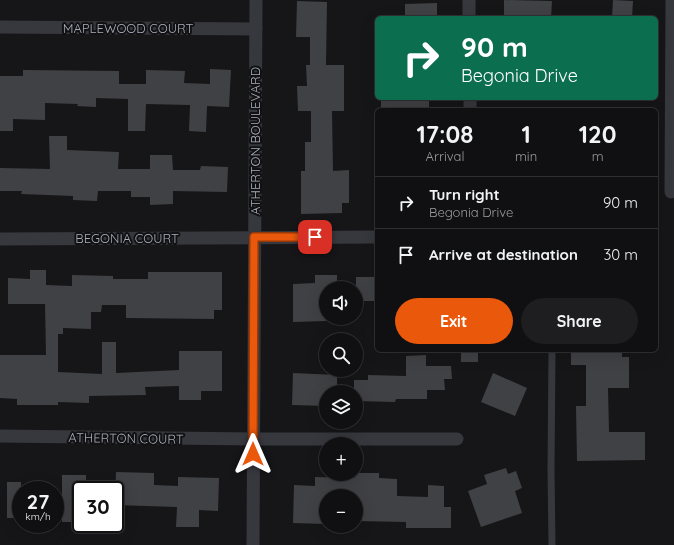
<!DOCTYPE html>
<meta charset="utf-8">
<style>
:root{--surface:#101012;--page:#1e1e20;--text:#f1f3f6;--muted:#9c9d9f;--line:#303032;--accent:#ea580c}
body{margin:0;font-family:Quicksand,sans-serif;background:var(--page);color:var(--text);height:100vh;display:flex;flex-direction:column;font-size:15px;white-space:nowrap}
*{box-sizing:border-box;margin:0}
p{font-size:13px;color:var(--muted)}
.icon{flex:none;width:22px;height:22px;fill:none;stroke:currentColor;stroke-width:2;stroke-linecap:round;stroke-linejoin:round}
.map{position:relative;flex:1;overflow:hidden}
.drawer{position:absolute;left:375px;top:108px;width:283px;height:244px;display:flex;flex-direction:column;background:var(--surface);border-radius:6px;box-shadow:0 4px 16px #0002,0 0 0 1px var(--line)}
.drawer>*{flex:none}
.guide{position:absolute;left:375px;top:16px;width:283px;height:84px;border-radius:6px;box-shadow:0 4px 16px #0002,0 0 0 1px var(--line);background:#0b6e4f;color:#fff;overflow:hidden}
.buttons{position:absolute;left:319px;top:281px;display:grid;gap:8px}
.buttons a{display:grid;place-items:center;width:44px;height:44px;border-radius:50%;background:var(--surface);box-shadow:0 4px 16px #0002,0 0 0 1px var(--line);font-size:20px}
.speed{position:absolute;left:12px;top:481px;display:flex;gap:8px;font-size:20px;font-weight:700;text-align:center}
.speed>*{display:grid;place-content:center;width:52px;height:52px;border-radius:50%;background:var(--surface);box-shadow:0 4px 16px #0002,0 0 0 1px var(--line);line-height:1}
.speed small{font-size:10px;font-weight:400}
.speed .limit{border:2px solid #111;border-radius:6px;background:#fff;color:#111}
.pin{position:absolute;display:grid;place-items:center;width:34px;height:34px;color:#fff;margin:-17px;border-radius:8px;box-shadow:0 2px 6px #0006}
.me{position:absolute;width:44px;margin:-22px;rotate:0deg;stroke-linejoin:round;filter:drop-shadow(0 0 3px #0008)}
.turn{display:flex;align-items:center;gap:14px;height:84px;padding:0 20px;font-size:18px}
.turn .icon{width:52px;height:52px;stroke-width:2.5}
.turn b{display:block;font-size:28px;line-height:34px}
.eta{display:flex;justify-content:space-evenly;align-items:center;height:68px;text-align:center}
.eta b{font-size:24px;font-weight:700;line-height:28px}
.action{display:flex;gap:8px;margin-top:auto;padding:8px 20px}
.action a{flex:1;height:46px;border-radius:24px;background:var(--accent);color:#fff;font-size:16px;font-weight:700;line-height:46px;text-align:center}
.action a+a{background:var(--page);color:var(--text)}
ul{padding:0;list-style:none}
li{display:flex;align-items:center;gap:12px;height:52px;padding:0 20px;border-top:1px solid var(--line)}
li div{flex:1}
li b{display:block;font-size:15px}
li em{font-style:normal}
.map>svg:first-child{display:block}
.building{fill:#404145}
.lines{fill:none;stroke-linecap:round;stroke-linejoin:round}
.lane{stroke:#37383d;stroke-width:7}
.street{stroke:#37383d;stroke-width:13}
.route-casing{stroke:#983908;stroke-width:10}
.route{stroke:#ea580c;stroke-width:7}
.labels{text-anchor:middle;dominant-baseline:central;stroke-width:4;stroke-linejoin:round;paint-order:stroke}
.street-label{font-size:13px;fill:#a8adb8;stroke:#111113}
</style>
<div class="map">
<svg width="674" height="545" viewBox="0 0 674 545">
<rect width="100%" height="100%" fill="#161618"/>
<g class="building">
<path d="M504,0L552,1L551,18H504Z"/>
<path d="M613,0L633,1L632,18H612Z"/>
<path d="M297,1L327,2L326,65H344V111H332L333,171L349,170V203H342V213L301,214V171H305V142H311V111H298L297,86H307L306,65H310V37H296Z"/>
<path d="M437,3V18H405V4Z"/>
<path d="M210,69L231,70L229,107L207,106L206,132L189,131L190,105L146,104L145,131H128V99L96,98V107L77,106L78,104L45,103V120L13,119V131H0V76H23V70L119,71V84H146V70L185,71L184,83L210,84Z"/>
<path d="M381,98H429V110L381,109Z"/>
<path d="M49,136H67V150L119,152L118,169H150V155H172L173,170H200L201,166L228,167L227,192L173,191V204L150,205V197H131V191H98L97,201L73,200V196L21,194L22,191H0V168L50,169Z"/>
<path d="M30,270H46V285L72,286V275L113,276V279H148V272H222V310H214V319L126,318V305H102L101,312H91V329L63,328V334H58V372L102,374V342H116V373L179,370V351H222V391H201V400H179V386L145,387L146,395L89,396V403L58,402V405H17V399L0,398V355H46L45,304H8V278L30,279Z"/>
<path d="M315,275H337V288H326V321L293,322V284L315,283Z"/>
<rect x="356" y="277" width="21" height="24"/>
<rect x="461" y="350" width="17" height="12"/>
<path d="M571,350H622V357H629V388H608L609,432H645V460L577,461L576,406H586V365H571Z"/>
<path d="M426,355V366H451L452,379H444L445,390H427V399H396L395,402L356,401V392H354V380H368V375L406,376V356Z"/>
<path d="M293,373L337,375V389H330V392H326V406L292,405Z"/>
<path d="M493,373L527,388L515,416L481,402Z"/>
<path d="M506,468L508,474L516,471L522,488L515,491L522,513L481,527L468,491L487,484L484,475Z"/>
<path d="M116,472L154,473V485L178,486V477L219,478L218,511L199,510V527H176L177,507L115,505Z"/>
<path d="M356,473H379V478L397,479V496L428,497V485L444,486V507H451V528H406V522L356,521V496H326V524L293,523L294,485L315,486V477L355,478Z"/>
<path d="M62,475H86V490H81V522H62Z"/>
<rect x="7" y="482" width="14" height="36"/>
</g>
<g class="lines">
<path class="lane" d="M552,350L551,470L552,545"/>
<g class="street">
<path d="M469,0V18"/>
<path d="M0,27L256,29"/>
<path d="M470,98V110"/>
<path d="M671,192L672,0"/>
<path d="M0,239L377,237"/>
<path d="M0,436L253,439H457"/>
<path d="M253,545L256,0"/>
</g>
</g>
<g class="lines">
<defs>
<path id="route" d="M253,454L254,237H315"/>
</defs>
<use href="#route" class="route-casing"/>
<use href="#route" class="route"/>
</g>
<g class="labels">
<g class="street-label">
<text x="128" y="28">MAPLEWOOD COURT</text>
<text transform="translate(255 141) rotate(-90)">ATHERTON BOULEVARD</text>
<text x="127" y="238">BEGONIA COURT</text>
<text transform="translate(126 438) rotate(1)">ATHERTON COURT</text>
</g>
</g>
</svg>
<div class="buttons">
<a><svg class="icon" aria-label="sound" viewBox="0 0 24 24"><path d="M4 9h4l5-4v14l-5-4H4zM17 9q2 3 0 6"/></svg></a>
<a><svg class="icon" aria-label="search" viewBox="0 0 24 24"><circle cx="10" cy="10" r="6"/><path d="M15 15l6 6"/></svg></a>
<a><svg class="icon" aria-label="layers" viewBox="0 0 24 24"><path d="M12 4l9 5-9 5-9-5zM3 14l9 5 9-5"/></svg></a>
<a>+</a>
<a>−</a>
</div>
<div class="speed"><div>27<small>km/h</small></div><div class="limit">30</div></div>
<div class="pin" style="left:315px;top:237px;background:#d93025"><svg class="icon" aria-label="arrive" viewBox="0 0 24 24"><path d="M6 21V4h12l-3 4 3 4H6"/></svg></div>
<svg class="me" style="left:253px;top:454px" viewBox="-20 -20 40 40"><path d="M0-17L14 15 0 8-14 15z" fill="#ea580c" stroke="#fff" stroke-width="4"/></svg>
<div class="guide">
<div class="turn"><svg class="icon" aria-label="right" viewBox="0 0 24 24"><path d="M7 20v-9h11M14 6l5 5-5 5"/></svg><div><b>90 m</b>Begonia Drive</div></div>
</div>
<section class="drawer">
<div class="eta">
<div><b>17:08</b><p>Arrival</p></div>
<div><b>1</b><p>min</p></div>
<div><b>120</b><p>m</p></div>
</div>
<ul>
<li><svg class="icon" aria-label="right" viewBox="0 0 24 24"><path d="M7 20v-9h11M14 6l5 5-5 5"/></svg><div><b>Turn right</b><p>Begonia Drive</p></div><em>90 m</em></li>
<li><svg class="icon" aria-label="arrive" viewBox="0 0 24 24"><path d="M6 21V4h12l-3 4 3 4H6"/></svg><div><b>Arrive at destination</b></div><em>30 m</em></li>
</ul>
<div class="action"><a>Exit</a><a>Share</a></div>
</section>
</div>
